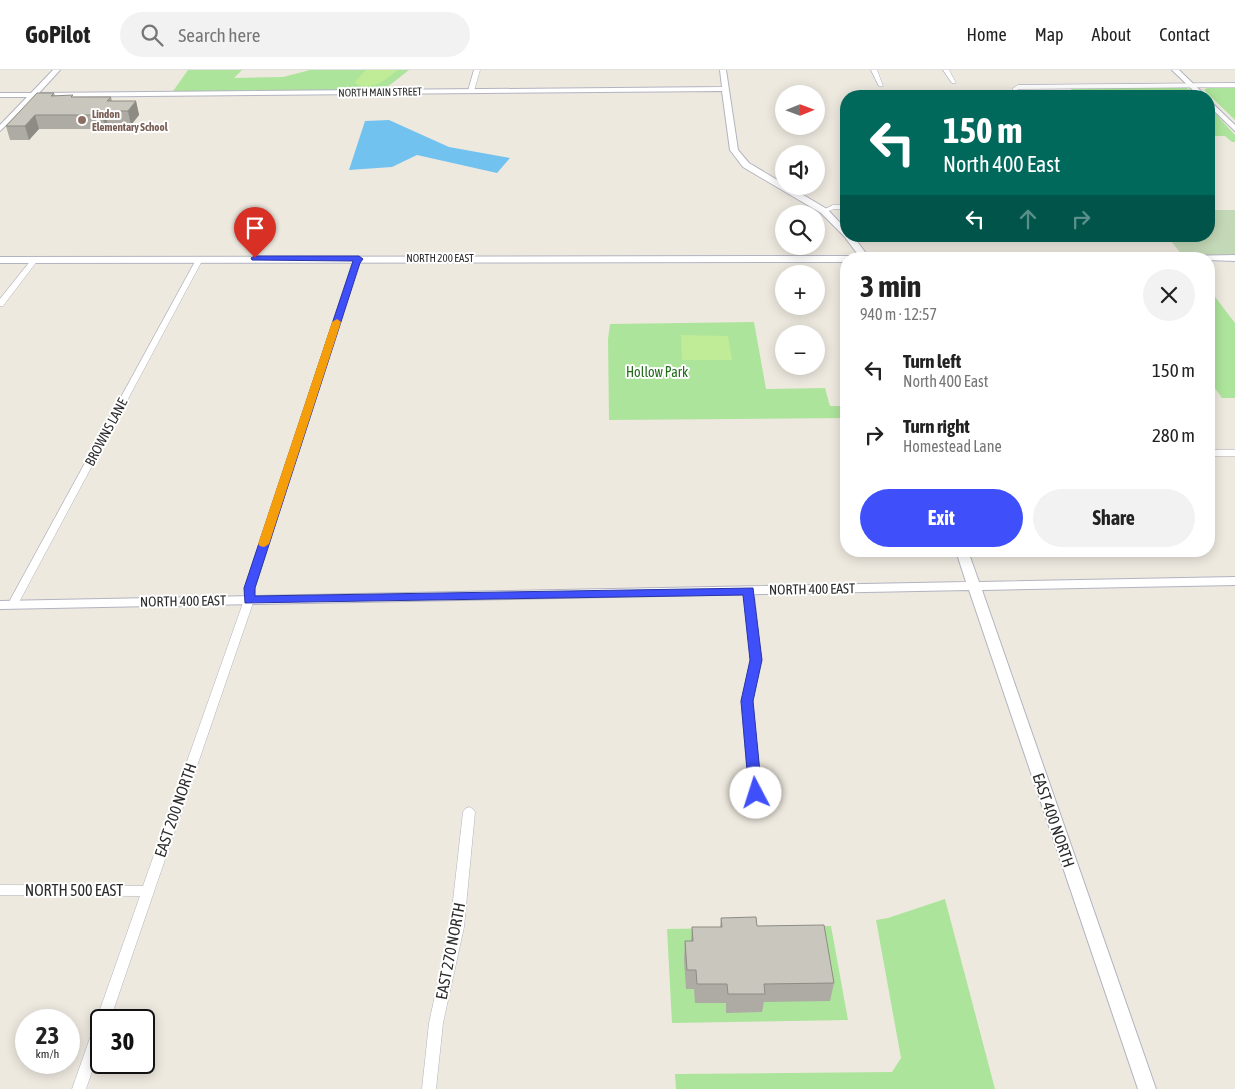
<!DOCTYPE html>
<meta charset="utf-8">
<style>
:root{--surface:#fff;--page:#f2f2f2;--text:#222;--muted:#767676;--line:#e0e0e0;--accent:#3f50fb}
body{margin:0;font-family:"Asap Condensed",sans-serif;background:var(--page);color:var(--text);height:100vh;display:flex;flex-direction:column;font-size:19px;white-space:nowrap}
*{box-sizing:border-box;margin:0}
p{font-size:16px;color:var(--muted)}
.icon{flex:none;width:28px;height:28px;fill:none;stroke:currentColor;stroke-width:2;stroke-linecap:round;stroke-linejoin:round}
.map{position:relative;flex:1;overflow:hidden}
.sheet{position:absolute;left:840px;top:182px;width:375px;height:305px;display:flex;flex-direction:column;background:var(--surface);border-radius:20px;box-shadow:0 2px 12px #0003}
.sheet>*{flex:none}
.top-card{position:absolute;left:840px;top:20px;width:375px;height:152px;border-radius:20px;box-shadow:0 2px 12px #0003;background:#00695c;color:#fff;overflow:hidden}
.needle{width:32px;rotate:89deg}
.fabs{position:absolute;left:775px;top:15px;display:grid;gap:10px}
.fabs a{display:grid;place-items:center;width:50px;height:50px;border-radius:50%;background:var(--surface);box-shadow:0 2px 12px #0003;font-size:25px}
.speed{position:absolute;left:15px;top:939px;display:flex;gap:10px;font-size:25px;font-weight:700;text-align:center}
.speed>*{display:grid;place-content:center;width:65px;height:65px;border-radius:50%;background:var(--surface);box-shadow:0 2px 12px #0003;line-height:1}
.speed small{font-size:12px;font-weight:400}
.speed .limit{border:2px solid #111;border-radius:8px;background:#fff;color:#111}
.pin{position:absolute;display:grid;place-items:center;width:42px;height:42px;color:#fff;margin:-51px -21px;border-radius:50% 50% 50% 0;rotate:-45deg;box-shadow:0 0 5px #0007}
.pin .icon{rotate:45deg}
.me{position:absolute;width:55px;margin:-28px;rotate:355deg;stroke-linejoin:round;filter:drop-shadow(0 0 4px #0008)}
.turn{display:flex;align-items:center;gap:18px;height:105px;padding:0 20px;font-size:22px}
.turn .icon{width:65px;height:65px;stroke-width:2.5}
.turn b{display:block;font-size:35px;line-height:42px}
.lanes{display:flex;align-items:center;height:48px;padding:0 20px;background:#0003;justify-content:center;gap:25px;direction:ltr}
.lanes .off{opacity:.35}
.round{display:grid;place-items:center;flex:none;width:52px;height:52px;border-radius:26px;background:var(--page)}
.overview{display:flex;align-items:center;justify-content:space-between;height:85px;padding:0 20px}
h1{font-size:30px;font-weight:700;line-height:38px}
.button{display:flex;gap:10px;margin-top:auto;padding:10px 20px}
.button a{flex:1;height:58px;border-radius:30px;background:var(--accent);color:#fff;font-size:20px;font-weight:700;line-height:58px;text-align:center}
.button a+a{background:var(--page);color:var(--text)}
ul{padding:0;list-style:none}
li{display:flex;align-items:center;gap:15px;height:65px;padding:0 20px}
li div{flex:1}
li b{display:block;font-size:19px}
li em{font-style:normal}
header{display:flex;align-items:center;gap:30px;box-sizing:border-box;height:70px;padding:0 25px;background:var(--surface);border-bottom:1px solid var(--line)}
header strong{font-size:24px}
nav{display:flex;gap:28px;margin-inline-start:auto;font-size:18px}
.search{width:350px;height:45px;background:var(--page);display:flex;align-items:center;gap:12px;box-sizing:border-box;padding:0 18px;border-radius:28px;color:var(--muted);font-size:19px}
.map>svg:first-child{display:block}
.green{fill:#ade49b}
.cemetery{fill:#c3d8b6}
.pitch{fill:#c0eb97}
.water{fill:#72c2f0}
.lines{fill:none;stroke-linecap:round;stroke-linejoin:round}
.minor-casing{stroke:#b2b3c0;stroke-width:1}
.tertiary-casing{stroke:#b2b3c0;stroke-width:2}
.minor{fill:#fff;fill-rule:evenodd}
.tertiary{fill:#fff;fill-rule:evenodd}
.wall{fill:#adaba3}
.shaded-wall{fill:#8d8b84}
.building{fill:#c9c7bd;stroke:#8d8b84}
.route{fill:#3f50fb;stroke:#2934a3}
.slow{fill:#f59e0b}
.education-dot{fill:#8d6e63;stroke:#fff;stroke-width:2}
.labels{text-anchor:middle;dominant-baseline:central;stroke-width:4;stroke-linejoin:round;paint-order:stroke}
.far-street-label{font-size:11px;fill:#2c2c2c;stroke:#fff}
.far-education-label{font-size:11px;font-weight:bold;fill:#785e54;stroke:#fff;text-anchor:start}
.park-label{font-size:14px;fill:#236b1a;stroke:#fff}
.street-label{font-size:14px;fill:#2c2c2c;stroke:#fff}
.near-street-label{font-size:16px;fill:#2c2c2c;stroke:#fff}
</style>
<header>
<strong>GoPilot</strong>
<div class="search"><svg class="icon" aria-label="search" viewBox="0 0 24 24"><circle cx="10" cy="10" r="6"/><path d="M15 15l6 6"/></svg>Search here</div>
<nav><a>Home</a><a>Map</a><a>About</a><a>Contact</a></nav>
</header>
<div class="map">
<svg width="1235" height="1019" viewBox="0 0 1235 1019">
<rect width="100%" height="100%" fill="#eee9df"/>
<g class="green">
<path d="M188,0H242L234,8L283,7L310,0H409L381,22L171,24Z"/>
<path d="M1182,16L1191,20L1198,26H1077L1069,17Z"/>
<path d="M1207,18H1235V50L1204,20Z"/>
<path d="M1209,40H1212L1235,65V72H1232L1225,66H1209Z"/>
<path d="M1209,219L1235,253V328H1222L1209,310Z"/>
<path d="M754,252L766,319L825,318L830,336H846V348L609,350L608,269L610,254Z"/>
<path d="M945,829L995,1019H676L675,1004L892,1002L901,988L876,850L888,848Z"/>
<path d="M831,856L848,950L672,953L667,859Z"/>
</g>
<path class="cemetery" d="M1209,140H1235V185H1182L1167,166H1209Z"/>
<g class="pitch">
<path d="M366,0H398C385,10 372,22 354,13Z"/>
<path d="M681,265L728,266L732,290H682Z"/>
</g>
<path class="water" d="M389,50L449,77L510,88L497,103L417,85L392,97L349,100L365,51Z"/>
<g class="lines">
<defs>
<g id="minor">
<path d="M474,0H480L474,21L471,23L468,21Z"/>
<path d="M871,0H877L883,16H879Z"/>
<path d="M943,0H949L956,13H952Z"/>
<path d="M1235,13V17L1019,19L1015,21L1012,19L1018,15Z"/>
<path d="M833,135H846V139H834L824,143L821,141Z"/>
<path d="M197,188L203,189L18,534L17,536H9L8,534Z"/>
<path d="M357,188L363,189L359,193L255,518L254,530L110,950H101V975L86,1019H72L140,826L0,825V815L143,816L244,530L245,518L352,193Z"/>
<path d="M32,189L38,190L3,236H0V229Z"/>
<rect x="1209" y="380" width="26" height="6"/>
<path d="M749,518L754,521L761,590L753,631L761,723L759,726L755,728L751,726L749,723L741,631L751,590L744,521Z"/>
<path d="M469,737L473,739L475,742L464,857L443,953L436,1019H422L429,953L450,857L463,742L465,739Z"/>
</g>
<g id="tertiary">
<path d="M53,0H60L39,23L722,17L720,0H726L738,80L749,93L784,114V116H788L827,139L846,159V166H853L868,186H880L884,189H846V192L0,193V187L859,186L844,166L821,143L743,97L730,80L722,21L35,27L0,61V55L27,27H0V23H31Z"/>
<path d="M1172,0H1179L1206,26H1199Z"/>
<path d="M1209,30L1235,55V61L1209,36Z"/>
<path d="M1235,185V191L1179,189L1183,186Z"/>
<path d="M956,481H968L979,512L1235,507V515L982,520L1156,1019H1138L969,520L0,539V531L966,512Z"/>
</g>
</defs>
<use href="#minor" class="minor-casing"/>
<use href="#tertiary" class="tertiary-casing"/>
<use href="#minor" class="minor"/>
<use href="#tertiary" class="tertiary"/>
</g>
<g class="wall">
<path d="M54,23L55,26L73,27H111L112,31H136L139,45L131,55H108L106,59H39L29,70H10L6,56Z"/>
<path d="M721,848L757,856L834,913L830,931L764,932L762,942L726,943V933H695L694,919H686L684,890L685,871H691L692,857H720Z"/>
</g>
<g class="shaded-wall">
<path d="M136,31L139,45L131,55L128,41Z"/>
<path d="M105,41L108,55L106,59L102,45Z"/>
<path d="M35,45L39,59L29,70L25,56Z"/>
</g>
<g class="building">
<path d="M37,23H54L51,26L73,25L71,27H111L107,31H136L128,41H105L102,45H35L25,56H6Z"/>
<path d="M756,847L757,856L824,855L834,913L764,914L765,924H728L727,914H697L696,900H687L685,871H693L692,857H722L721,848Z"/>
</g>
<path class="route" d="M255,186H359L363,189L360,193L255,518V526L753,518L762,590L753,631L762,723L760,726L756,728L751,726L749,723L741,631L750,590L743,525L245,533L244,518L353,191L252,190L251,188Z"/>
<path class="slow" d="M337,249L341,252L269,474L264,477L260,476L258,474L332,252Z"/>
<circle class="education-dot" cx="82" cy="50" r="5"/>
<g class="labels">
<g class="far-street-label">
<text transform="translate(380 22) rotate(-1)">NORTH MAIN STREET</text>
<text x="440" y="188">NORTH 200 EAST</text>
</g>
<g class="far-education-label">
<text x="92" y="44">Lindon<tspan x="92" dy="13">Elementary School</tspan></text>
</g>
<g class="park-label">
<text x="657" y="302">Hollow Park</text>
</g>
<g class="street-label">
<text transform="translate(106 362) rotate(-62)">BROWNS LANE</text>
<text transform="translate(812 519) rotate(-1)">NORTH 400 EAST</text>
<text transform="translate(183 531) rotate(-1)">NORTH 400 EAST</text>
</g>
<g class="near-street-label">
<text transform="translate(175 740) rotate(-71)">EAST 200 NORTH</text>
<text transform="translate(1054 750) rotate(71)">EAST 400 NORTH</text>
<text x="74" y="820">NORTH 500 EAST</text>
<text transform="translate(450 881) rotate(-79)">EAST 270 NORTH</text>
</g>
</g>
</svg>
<div class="fabs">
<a><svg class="needle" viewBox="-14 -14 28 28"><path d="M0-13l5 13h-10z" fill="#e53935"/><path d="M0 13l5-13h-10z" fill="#767676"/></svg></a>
<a><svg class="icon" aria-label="sound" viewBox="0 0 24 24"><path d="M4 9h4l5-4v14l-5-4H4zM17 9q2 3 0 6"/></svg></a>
<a><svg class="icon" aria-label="search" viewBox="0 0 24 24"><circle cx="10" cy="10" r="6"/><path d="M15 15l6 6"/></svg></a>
<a>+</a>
<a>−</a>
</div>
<div class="speed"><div>23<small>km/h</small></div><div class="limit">30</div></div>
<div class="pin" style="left:255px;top:188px;background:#d93025"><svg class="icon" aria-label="arrive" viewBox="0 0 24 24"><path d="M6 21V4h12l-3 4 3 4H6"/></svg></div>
<svg class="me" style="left:756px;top:723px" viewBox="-20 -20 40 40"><circle r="19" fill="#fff"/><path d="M0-13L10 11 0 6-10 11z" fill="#3f50fb"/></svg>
<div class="top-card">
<div class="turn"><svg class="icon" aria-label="left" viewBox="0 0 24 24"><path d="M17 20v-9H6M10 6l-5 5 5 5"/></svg><div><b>150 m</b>North 400 East</div></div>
<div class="lanes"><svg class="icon" aria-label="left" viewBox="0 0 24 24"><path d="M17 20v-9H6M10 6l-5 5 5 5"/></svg><svg class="icon off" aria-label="ahead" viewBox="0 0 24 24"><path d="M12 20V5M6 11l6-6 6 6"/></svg><svg class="icon off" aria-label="right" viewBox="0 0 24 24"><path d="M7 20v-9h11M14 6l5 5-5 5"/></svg></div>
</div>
<section class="sheet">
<div class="overview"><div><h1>3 min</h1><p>940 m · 12:57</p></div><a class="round"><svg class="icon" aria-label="close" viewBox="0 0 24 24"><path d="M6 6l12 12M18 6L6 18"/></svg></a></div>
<ul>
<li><svg class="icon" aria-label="left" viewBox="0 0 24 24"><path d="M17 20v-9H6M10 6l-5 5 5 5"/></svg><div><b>Turn left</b><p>North 400 East</p></div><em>150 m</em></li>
<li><svg class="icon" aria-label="right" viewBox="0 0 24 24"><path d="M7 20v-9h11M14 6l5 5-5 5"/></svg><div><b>Turn right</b><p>Homestead Lane</p></div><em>280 m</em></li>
</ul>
<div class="button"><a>Exit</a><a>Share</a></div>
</section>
</div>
